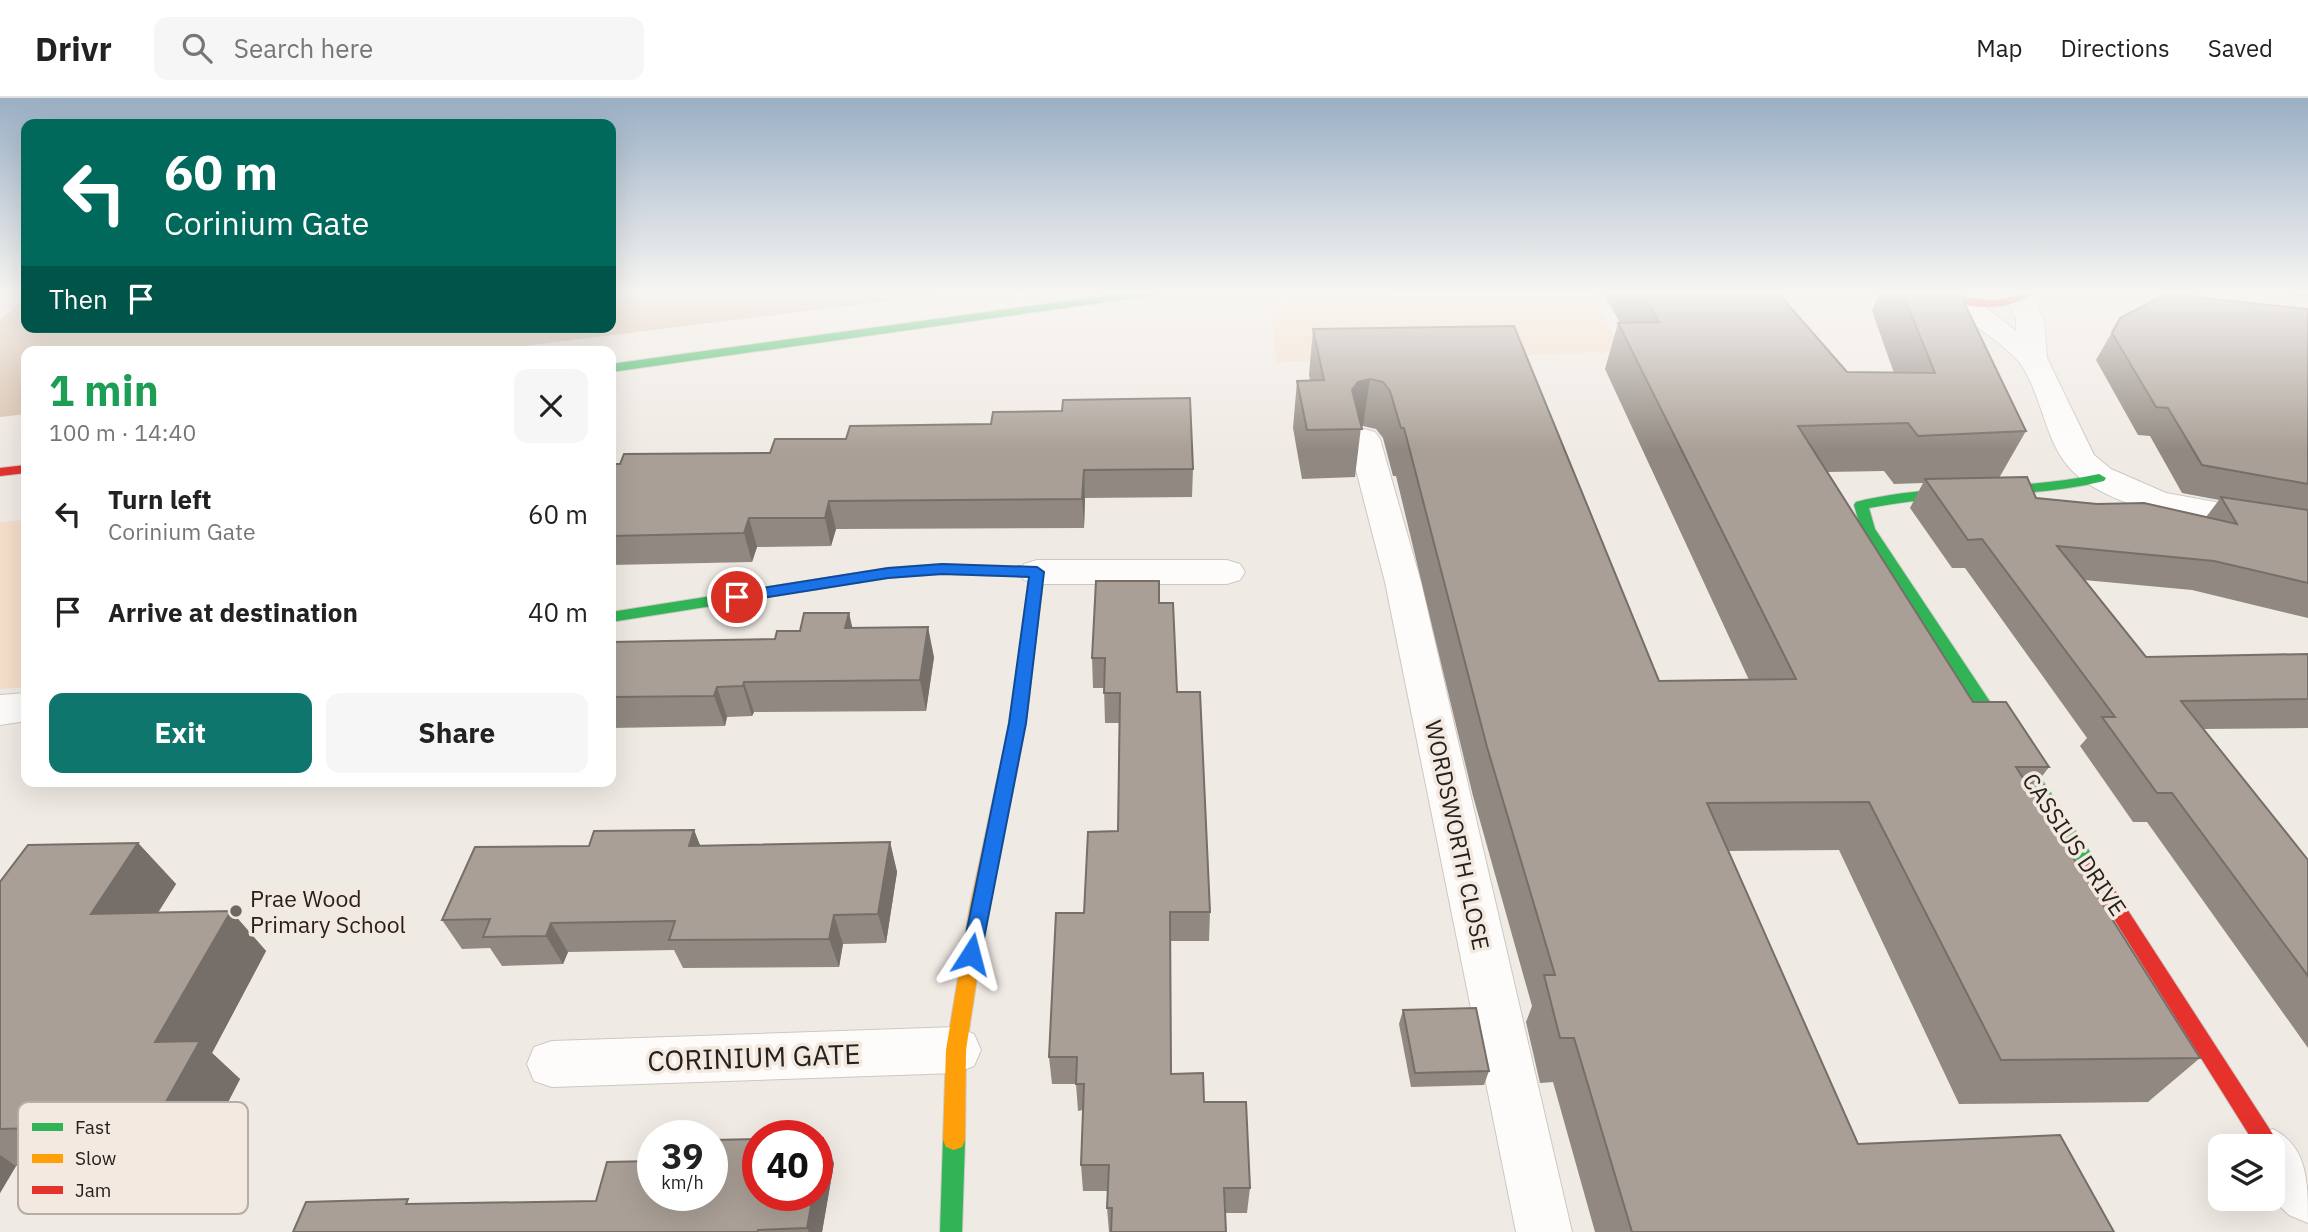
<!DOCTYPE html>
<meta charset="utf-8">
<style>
:root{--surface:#fff;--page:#f6f6f6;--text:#222;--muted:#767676;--line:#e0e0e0;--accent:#0f766e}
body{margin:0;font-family:"IBM Plex Sans",sans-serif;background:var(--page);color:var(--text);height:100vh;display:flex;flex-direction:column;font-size:26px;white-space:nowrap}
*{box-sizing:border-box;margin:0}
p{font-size:23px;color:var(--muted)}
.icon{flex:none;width:38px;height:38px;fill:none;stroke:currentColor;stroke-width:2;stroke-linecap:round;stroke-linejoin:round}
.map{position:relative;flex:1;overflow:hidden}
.details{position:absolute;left:21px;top:248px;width:595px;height:441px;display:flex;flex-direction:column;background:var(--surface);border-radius:14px;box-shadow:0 7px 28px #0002}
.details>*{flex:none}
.top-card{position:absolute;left:21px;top:21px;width:595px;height:214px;border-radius:14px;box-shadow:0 7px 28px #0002;background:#00695c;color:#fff;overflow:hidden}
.controls{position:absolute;left:2208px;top:1036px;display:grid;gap:14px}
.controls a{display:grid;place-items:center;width:77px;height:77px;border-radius:14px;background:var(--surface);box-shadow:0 7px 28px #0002;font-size:35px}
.speed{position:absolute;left:637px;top:1022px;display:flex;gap:14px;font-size:35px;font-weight:700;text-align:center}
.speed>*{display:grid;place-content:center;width:91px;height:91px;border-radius:50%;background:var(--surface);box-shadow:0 7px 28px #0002;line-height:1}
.speed small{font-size:18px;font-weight:400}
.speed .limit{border:10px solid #d22;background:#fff;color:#111}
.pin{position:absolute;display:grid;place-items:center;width:60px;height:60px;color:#fff;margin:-30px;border:4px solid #fff;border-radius:50%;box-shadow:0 2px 7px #0007}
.me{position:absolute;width:77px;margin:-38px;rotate:9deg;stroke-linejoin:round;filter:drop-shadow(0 0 5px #0008)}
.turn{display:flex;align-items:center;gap:24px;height:147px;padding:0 28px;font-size:32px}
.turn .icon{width:91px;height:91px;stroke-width:2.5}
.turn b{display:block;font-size:49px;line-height:60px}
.then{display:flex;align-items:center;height:66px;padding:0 28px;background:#0003;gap:14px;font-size:26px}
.round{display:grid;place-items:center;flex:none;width:74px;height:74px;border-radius:14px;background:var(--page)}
.summary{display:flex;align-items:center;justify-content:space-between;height:119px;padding:0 28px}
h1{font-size:42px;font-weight:700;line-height:52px;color:#1e9e55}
.button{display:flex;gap:14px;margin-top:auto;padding:14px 28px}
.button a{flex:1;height:80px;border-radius:14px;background:var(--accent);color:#fff;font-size:28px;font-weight:700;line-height:80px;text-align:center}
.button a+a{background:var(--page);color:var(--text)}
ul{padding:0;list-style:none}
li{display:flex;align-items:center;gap:21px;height:98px;padding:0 28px}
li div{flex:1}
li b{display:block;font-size:26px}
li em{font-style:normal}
header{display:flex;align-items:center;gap:42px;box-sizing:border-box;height:98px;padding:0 35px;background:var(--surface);border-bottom:2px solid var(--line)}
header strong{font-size:33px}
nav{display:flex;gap:38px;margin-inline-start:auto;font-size:24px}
.search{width:490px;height:63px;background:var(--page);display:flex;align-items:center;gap:18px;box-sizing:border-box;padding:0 24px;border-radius:14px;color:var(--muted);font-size:26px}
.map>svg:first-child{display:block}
.green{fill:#f5deca}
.forest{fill:#dbc2ac}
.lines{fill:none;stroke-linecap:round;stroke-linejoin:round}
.street-casing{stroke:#ccc8c3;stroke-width:2}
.fast-casing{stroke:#ccc8c3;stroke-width:2}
.slow-casing{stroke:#ccc8c3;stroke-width:2}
.jam-casing{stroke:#ccc8c3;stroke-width:2}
.street{fill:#fdfcfb;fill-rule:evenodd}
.fast{fill:#30b455;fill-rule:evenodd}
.slow{fill:#ff9f0a;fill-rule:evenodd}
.jam{fill:#e5322d;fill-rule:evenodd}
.wall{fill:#918981}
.shaded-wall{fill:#766f69}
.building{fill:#a99f96;stroke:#766f69;stroke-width:2}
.route{fill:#1a73e8;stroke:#114b97;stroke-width:2}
.poi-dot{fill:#6c6763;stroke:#f4e9e0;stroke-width:2.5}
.labels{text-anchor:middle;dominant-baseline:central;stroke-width:7;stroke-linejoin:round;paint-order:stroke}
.street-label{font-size:23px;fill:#25211d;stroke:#f4e9e0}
.poi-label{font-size:23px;fill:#25211d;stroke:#f4e9e0;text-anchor:start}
.near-street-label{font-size:28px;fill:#25211d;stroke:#f4e9e0}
.key{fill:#f4e9e0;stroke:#b6ada6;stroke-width:2}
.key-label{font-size:19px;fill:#25211d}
</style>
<header>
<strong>Drivr</strong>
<div class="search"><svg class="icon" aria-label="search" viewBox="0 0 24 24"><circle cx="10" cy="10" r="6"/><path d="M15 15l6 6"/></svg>Search here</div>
<nav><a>Map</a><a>Directions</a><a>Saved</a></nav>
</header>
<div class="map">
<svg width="2308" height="1134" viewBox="0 0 2308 1134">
<rect width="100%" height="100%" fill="#f0eae4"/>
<g class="green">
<path d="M1410,194H1590L1623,254L1276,264L1271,207Z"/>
<path d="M26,422V589L0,591V424Z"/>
</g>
<path class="forest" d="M611,194H958L476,254H26V316L0,319V222L26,198V229H611Z"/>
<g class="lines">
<defs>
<g id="street">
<path d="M1945,194H1966L2016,233V222L2008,200L2013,194H2032L2044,222L2047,260L2094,357L2111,371L2166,395L2308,421V443C2244,432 2109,419 2067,367C2044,338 2041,295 2020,265C2009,250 1962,218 1945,205L1941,199Z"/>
<path d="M1364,331L1375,334L1380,341L1421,484L1572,1134H1516L1385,484L1348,341L1353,334Z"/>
<path d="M1037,462H1227L1240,466L1245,474L1240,482L1227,486H1037L1024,482L1019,474L1024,466Z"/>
<path d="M26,595V623L0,627V597Z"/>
<path d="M956,929L974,936L981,952L974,968L956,975L552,989L534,983L527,966L534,949L552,943Z"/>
<path d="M2273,1031C2308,1049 2308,1084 2308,1125L2289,1117L2272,1101L2273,1048H2250L2254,1039Z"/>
</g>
<g id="fast">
<path d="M1131,194H1161L1155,197L611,274V266Z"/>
<path d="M2292,194H2308V199L2294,196Z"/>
<path d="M2099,376L2106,380L2104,383C2026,402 1947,394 1869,410L1875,431L2094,760L2097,765L2094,770L2088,772L2082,770L1861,431L1854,407L1856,404C1936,384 2019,394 2099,376Z"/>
<path d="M942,466L1037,469L1044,474L1026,625L1014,687L1011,692H999L996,687L1010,625L1029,479L942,476L888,480L611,524V514L888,470Z"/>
<path d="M954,1032L962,1035L965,1042L962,1134H940L943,1042L946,1035Z"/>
</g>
<path id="slow" d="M1005,680L1011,682L1014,687L988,808L966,952L965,1042L962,1049L954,1052L946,1049L943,1042L946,952L970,808L996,687L999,682Z"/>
<g id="jam">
<path d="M1935,194C1956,194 1975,203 1996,202C2010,201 2020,194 2034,194C2011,215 1959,212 1935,194Z"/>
<path d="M26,367V375L0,378V370Z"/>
<path d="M2088,758L2094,760L2276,1041L2279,1048L2276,1055L2273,1056V1048H2256L2082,770L2079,765L2082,760Z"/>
</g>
</defs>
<use href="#street" class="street-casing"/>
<use href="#fast" class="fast-casing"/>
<use href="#slow" class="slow-casing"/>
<use href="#jam" class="jam-casing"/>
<use href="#street" class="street"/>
<use href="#fast" class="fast"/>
<use href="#slow" class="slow"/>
<use href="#jam" class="jam"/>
</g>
<g class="wall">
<path d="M1608,194H1777L1847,274L1894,275L1872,213L1880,194H1959L2026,333L1999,380L2036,400L2206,419L2219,402L2182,395L2150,338L2138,337L2096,262L2120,220L2308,211V520L2192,492L2084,482L2146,559L2308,556V630L2204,631L2308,762V950L2147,724H2133L2080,648L2087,640L1965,470H1952L1910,410L1923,385L1894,386L1884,373L1827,374L1973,604L2049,669L2031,693L2200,960L2148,1004L1959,1006L1839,752L1729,753L1858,1046L2114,1134H1595L1553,984L1540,985L1526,924L1532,908L1473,698L1396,378H1393L1383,340L1376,331L1363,328L1361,329L1355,379L1302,381L1293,330L1297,283L1310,282L1309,277L1313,231L1514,228L1659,583L1749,582L1605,271L1618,225H1620L1606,200Z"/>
<path d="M611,366L1193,371L1192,399L1085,400L1084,430L836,431L831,448L757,449L752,464L611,467Z"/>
<path d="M1159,505L1177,594L1210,814L1209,843H1170L1171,976L1204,1004L1250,1090L1247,1115H1225L1226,1134H1109L1107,1110L1108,1093H1083L1081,1067L1083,1012L1078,1013L1076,986H1052L1049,959L1084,815L1118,733L1119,625H1105L1104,590H1093L1092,560Z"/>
<path d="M852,530L934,559L926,613L754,614L752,618L727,619L725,628L611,630V544L775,541L800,533Z"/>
<path d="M694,732L700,748L890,744L897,774L886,845L843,846L839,869L683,870L674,852L568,854L563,866L502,868L490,850L462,851L442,822L589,748Z"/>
<path d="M138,745L176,786L158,814L231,813L266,853L212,955L240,981L197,1064L16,1068L0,1095V784Z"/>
<path d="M1403,912L1489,973L1484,987L1411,989L1399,926Z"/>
<path d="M834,1065L822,1134H293L413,1106L596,1103Z"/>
</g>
<g class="shaded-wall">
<path d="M1370,281L1363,328L1352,331V292L1358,284Z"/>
<path d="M1084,372L1085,400L1084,430L1082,401Z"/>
<path d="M829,403L836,431L831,448L825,420Z"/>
<path d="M749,420L757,449L752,464L744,435Z"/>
<path d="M849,515L856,545L845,530Z"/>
<path d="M928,529L934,559L926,613L920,582Z"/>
<path d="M744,584L754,614L752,618L743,588Z"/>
<path d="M717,589L727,619L725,628L714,598Z"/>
<path d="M694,732L706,762L689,748Z"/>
<path d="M890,744L897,774L886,845L878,816Z"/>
<path d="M138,745L176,786L132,856L91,816Z"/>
<path d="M231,813L266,853L212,955L240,981L197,1064L153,1027L155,944Z"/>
<path d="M834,817L843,846L839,869L829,841Z"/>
<path d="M551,825L568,854L563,866L546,838Z"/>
<path d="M823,1040L834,1065L822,1134H809L807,1130L813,1097H817V1073Z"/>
<path d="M0,1057L16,1068L0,1095Z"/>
</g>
<g class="building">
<path d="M1642,194H1777L1847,274L1935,275L1902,194H1959L2026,333L1918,338L1908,325L1798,328L1973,604H2006L2049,669H2016L2200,960L2001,962L1869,704L1707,705L1858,1046L2060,1037L2114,1134H1632L1574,940H1560L1544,877H1555L1487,649L1404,330H1401L1390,293L1383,284L1370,281L1358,284L1352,292L1362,331L1307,332L1297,283L1324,282L1313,231L1514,228L1659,583L1796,581L1618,225L1659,224Z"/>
<path d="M2166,196L2308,211V386L2202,367L2168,310L2156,309L2112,235L2120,220Z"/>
<path d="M1190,300L1193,371L1084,372L1082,401L829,403L825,420H749L744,435L611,438V366H620L624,356L770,355L775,341H846L850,328L991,326L993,314L1062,313L1063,302Z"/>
<path d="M2027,379L2036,400L2097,406L2144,405L2237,426L2221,399L2308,412V485L2214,463L2057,448L2146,559L2308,556V601L2181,603L2308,762V878L2172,695H2157L2102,619H2115L1982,441L1968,442L1925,381Z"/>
<path d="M1096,483H1159V505H1173L1177,594H1200L1210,814H1170L1171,976L1203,975L1204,1004H1246L1250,1090H1224L1226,1134H1111L1112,1110H1107L1109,1067H1081L1084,986H1076L1077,959H1049L1056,815H1084L1088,734L1118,733L1120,595H1104L1105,560H1092Z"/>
<path d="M804,515H849L845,530L928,529L920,582L744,584L743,588L717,589L714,598L611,599V544L775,541L777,533H800Z"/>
<path d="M694,732L689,748L890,744L878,816L834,817L829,841L669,842L675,823L551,825L546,838L483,839L490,821L442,822L475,749L589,748L594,733Z"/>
<path d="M138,745L91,816L231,813L155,944L200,943L153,1027L0,1031V784L28,747Z"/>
<path d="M1476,910L1489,973L1415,975L1403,912Z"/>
<path d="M817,1040H823L817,1073Z"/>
<path d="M758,1041V1097H813L807,1130L758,1132L757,1134H293L306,1104L408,1101L406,1106L596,1103L607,1064L653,1063V1097H712V1042Z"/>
</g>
<linearGradient id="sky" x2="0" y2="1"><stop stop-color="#9aafc4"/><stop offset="0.55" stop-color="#f8f6f3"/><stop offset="1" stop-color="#f8f6f3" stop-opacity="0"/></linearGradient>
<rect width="2308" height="353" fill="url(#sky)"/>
<path class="route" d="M942,466L1037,469L1044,474L1026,625L981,856L978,862L971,864L965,862L962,856L1009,625L1029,479L942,476L888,480L737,504L729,499L737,494L888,470Z"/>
<circle class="poi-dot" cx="236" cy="813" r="7"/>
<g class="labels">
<g class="street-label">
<text transform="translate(1458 737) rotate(78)">WORDSWORTH CLOSE</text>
<text transform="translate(2075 746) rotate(56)">CASSIUS DRIVE</text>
</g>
<g class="poi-label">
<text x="250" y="800">Prae Wood<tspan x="250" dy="26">Primary School</tspan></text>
</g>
<g class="near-street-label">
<text transform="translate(754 959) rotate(-2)">CORINIUM GATE</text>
</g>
</g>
<rect x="18" y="1004" width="230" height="112" rx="10" class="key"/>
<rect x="32" y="1025" width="31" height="8" fill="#30b455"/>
<rect x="32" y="1056" width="31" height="9" fill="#ff9f0a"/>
<rect x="32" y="1088" width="31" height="8" fill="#e5322d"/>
<g class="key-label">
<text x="75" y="1036">Fast</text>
<text x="75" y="1067">Slow</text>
<text x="75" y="1099">Jam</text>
</g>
</svg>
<div class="controls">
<a><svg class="icon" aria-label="layers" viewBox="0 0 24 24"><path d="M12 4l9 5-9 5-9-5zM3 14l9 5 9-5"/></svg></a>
</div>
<div class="speed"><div>39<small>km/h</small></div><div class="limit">40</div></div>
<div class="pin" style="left:737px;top:499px;background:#d93025"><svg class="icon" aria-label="arrive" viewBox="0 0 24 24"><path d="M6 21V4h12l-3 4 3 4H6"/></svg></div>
<svg class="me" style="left:971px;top:856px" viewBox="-20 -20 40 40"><path d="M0-17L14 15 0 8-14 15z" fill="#1a73e8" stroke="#fff" stroke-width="4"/></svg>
<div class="top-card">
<div class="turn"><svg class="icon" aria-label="left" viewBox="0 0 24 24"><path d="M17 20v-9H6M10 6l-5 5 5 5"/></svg><div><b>60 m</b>Corinium Gate</div></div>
<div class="then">Then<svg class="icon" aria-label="arrive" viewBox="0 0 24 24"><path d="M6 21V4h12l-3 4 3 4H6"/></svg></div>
</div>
<section class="details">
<div class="summary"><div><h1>1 min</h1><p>100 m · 14:40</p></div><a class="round"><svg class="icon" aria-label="close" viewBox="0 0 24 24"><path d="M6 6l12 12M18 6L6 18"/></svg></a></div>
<ul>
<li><svg class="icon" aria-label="left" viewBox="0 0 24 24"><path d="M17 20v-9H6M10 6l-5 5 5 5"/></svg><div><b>Turn left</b><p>Corinium Gate</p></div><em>60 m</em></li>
<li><svg class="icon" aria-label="arrive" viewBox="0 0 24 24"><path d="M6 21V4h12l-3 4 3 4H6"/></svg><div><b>Arrive at destination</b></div><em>40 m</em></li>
</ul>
<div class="button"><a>Exit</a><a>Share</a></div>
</section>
</div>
